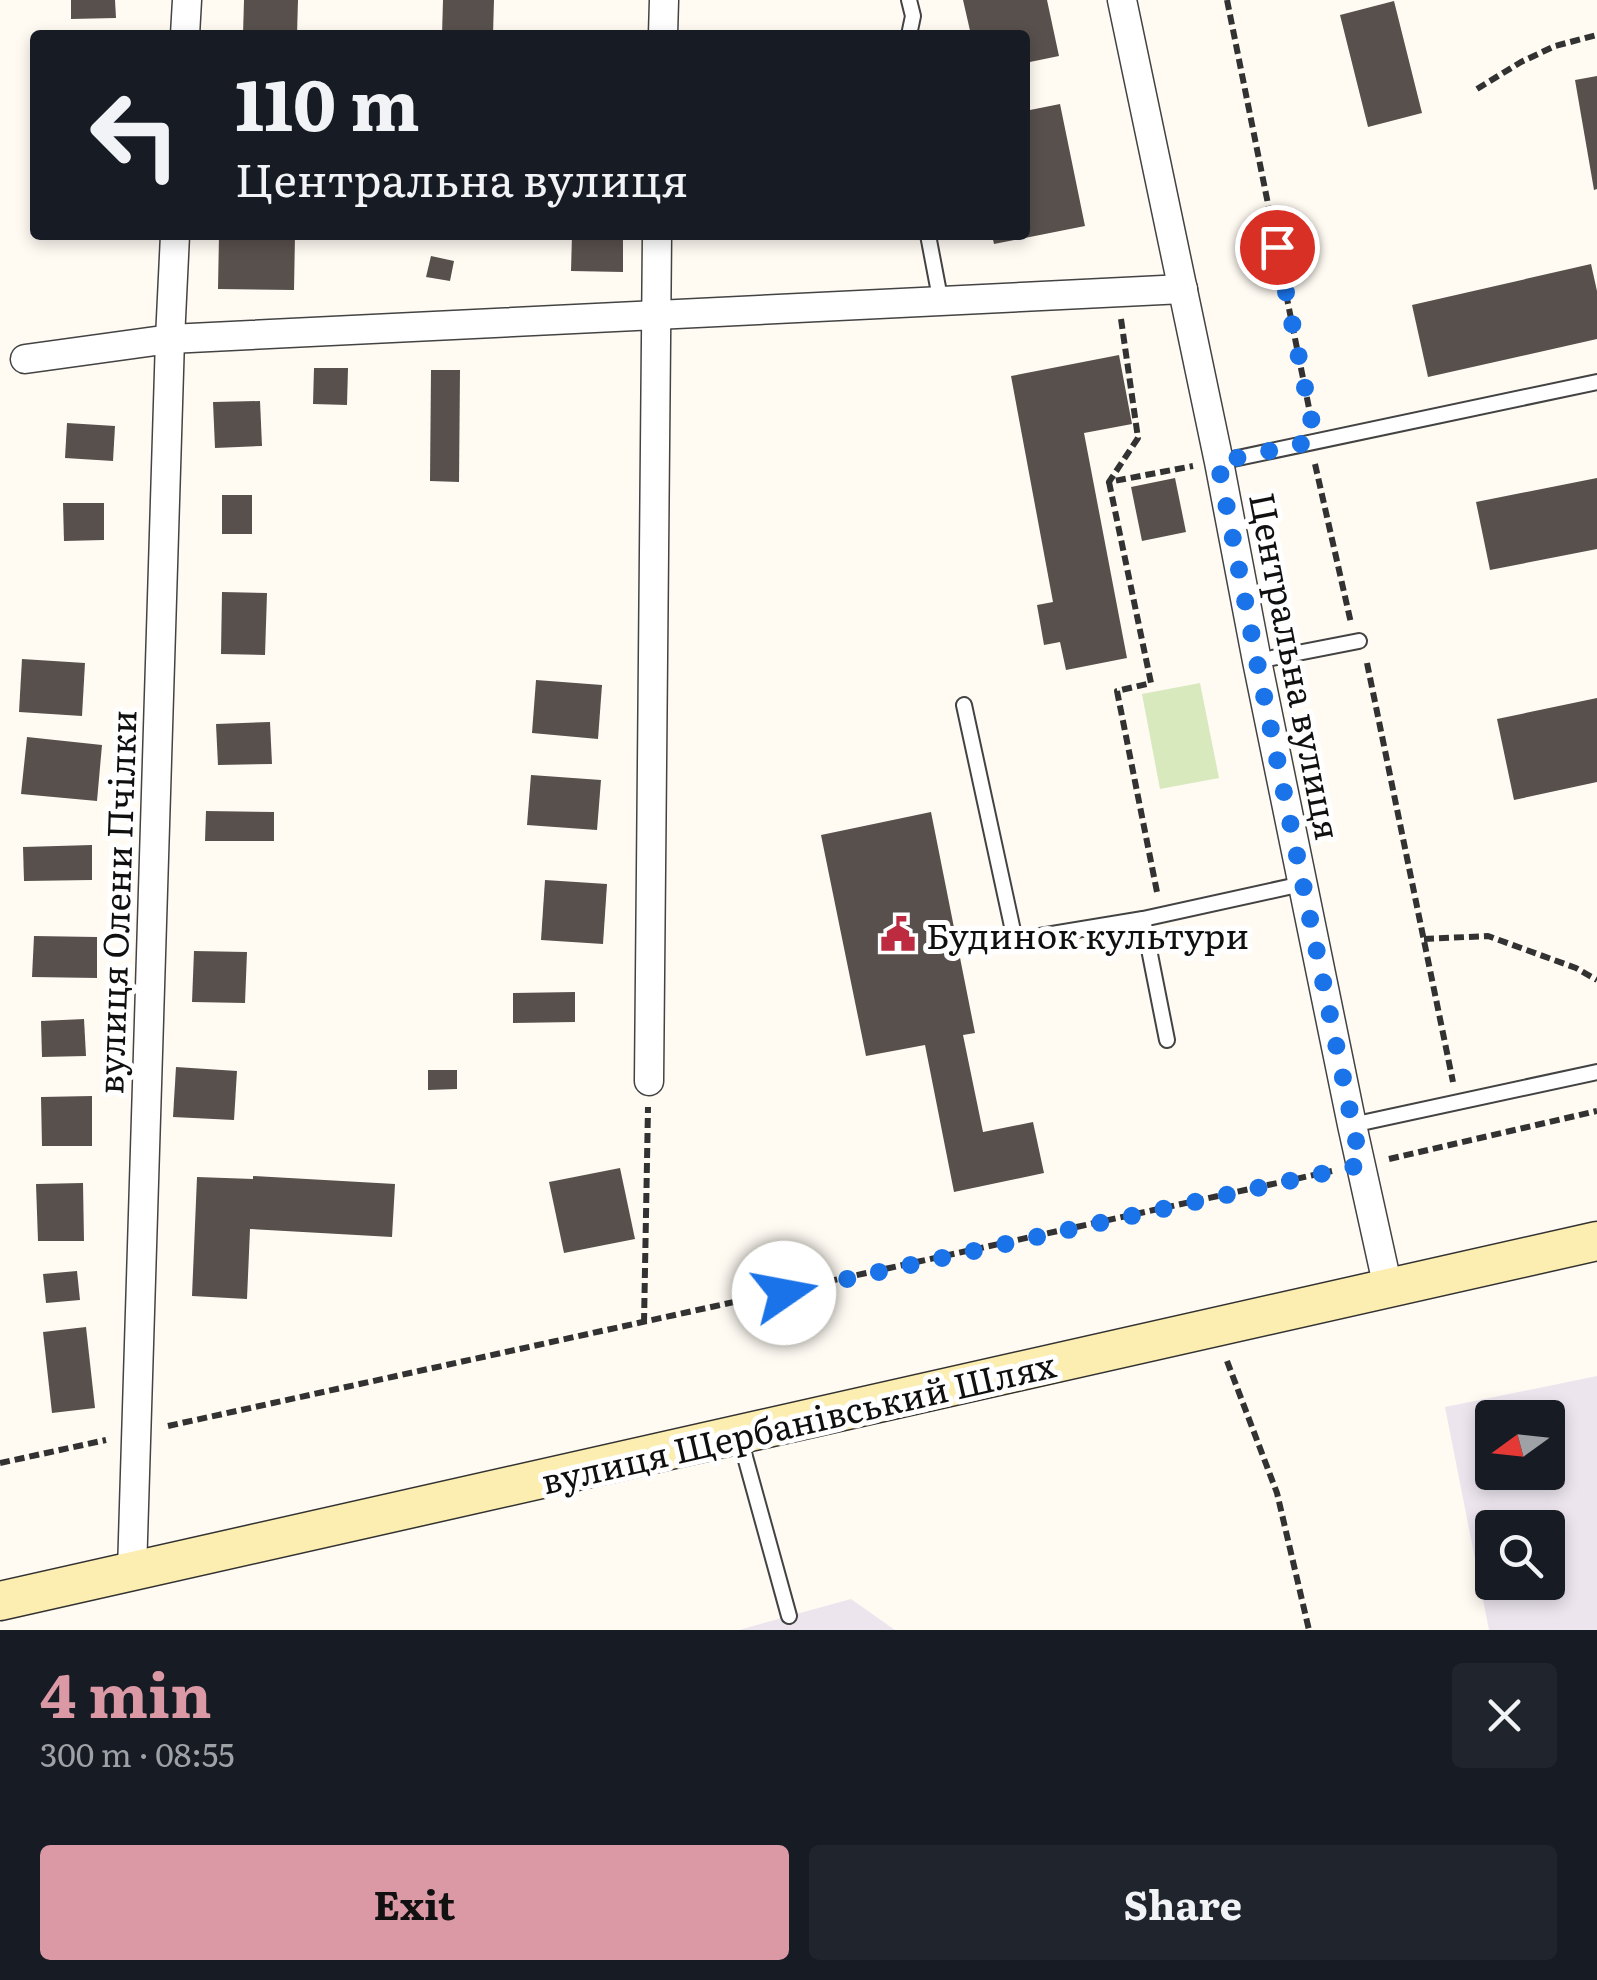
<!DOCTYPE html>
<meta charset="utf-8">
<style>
:root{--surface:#171b24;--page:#20242c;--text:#f1f3f6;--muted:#9ea1a6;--accent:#da99a4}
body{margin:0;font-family:Literata,serif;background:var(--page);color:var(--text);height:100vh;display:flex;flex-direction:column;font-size:38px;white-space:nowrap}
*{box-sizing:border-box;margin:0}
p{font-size:32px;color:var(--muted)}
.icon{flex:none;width:55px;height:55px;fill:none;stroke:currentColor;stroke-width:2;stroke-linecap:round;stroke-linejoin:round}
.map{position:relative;height:1630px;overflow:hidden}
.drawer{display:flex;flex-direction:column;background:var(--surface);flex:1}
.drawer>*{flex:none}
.hud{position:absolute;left:30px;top:30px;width:1000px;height:210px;border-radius:10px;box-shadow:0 5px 15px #0003;background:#171b24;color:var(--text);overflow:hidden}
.needle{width:65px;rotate:255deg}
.fabs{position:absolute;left:1475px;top:1400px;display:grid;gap:20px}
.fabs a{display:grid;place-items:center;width:90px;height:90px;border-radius:10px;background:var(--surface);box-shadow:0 5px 15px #0003;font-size:50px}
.pin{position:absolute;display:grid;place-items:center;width:85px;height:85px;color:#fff;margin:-42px;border:5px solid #fff;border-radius:50%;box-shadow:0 2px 10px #0007}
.me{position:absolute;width:110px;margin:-55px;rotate:78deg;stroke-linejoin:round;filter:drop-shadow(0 0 8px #0008)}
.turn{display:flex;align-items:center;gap:35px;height:210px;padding:0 40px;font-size:45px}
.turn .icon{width:130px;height:130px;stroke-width:2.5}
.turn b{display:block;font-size:70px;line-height:85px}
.round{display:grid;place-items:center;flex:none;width:105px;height:105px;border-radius:10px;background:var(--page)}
.head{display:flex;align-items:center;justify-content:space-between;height:170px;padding:0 40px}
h1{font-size:60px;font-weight:700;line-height:75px;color:var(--accent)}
.action{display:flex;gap:20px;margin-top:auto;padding:20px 40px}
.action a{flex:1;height:115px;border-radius:10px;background:var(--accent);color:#111;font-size:40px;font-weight:700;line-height:115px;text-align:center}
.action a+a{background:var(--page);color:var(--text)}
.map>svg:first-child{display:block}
.industrial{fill:#ece5ee;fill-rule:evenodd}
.green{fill:#d8e9bd}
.building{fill:#58504c}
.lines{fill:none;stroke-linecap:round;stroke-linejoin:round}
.lane-casing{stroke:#434343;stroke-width:18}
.street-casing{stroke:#434343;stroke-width:31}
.secondary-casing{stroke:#323232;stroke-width:41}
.path{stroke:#323232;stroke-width:6;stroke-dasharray:10 5;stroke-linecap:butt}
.lane{stroke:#fff;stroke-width:14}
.street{stroke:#fff;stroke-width:28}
.secondary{stroke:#fcedb1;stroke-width:38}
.route{stroke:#1a73e8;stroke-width:18;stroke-dasharray:0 32.4}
.labels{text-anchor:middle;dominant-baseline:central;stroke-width:10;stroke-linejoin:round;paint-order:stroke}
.street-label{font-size:35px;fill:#101010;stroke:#fff}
.poi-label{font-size:35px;fill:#101010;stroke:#fff;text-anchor:start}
</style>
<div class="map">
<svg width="1597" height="1630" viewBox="0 0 1597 1630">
<rect width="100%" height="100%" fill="#fffbf3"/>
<g class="industrial">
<path d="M1597,1376V1630H1489L1445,1407ZM1492,1418H1548V1472H1492ZM1492,1528H1548V1582H1492Z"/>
<path d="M851,1599L895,1630H739L789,1616Z"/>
</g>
<path class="green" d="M1200,683L1219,778L1160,789L1142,694Z"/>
<g class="building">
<path d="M71,0H115L116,18L71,19Z"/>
<path d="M244,0H298L297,35H243Z"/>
<path d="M443,0H494L493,35H442Z"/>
<path d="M963,0H1047L1059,56L1025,63V35H971Z"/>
<path d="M1394,1L1422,113L1368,127L1340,15Z"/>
<path d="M1597,76V189L1594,190L1575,80Z"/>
<path d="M1060,104L1085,226L994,244L992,235H1025V111Z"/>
<path d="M219,235H295L294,290L218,289Z"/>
<path d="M572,235H623V272L571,271Z"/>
<path d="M431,256L454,261L450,281L426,277Z"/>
<path d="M1591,264L1597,291V339L1428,377L1412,305Z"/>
<path d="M1119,355L1132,424L1084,433L1127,658L1066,670L1060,642L1044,645L1037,605L1053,602L1011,376Z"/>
<path d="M314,368H348L347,405L313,404Z"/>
<path d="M431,370H460L459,482L430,481Z"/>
<path d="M260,401L262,446L215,448L213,402Z"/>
<path d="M67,423L115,426L113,461L65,458Z"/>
<path d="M1175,478L1186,532L1142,541L1131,487Z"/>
<path d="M1597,478V549L1490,570L1476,502Z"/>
<rect x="222" y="495" width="30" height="39"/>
<path d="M63,503H104V540L64,541Z"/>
<path d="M222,592L267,593L265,655L221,654Z"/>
<path d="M22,659L85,663L82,716L19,712Z"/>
<path d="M536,680L602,685L598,739L532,733Z"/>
<path d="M1597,698V782L1514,800L1497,719Z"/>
<path d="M270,722L272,764L218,765L216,724Z"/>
<path d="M27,737L102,745L97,801L21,794Z"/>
<path d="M531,775L601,780L597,830L527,825Z"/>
<path d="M206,811L274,812V841H205Z"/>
<path d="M931,812L975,1033L963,1035L983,1132L1033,1122L1044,1173L954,1192L925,1045L866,1056L821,835Z"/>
<path d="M92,845V880L24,881L23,847Z"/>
<path d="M545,880L607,884L603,944L541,940Z"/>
<path d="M34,936L97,937V978L32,977Z"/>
<path d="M194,951L247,952L245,1003L192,1002Z"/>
<path d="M575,992V1022L513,1023V993Z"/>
<path d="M84,1019L86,1056L42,1057L41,1021Z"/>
<path d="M176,1067L237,1071L234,1120L173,1117Z"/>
<path d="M428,1070H457V1089L428,1090Z"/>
<path d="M92,1096V1146H42L41,1097Z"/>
<path d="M620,1168L635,1239L564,1253L549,1182Z"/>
<path d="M253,1176L395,1184L392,1237L250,1229L247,1299L192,1296L197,1177L253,1179Z"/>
<path d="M83,1183L84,1241H38L36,1184Z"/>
<path d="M77,1271L80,1300L46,1303L43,1274Z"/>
<path d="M86,1327L95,1408L52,1413L43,1332Z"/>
</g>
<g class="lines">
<defs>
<g id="lane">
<path d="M909,0L913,16L909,35"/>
<path d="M928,235L941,303"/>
<path d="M1219,462L1597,382"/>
<path d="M1257,661L1359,641"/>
<path d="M964,705L1015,940L1143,919L1302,884"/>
<path d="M1143,919L1167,1040"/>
<path d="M1352,1125L1597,1072"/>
<path d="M739,1435L789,1616"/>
</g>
<g id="street">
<path d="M1122,0L1219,462L1257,661L1352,1125L1388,1288"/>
<path d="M185,35L187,0"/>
<path d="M663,35L664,0"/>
<path d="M25,359L170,339L1183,289"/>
<path d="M649,1081L657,235"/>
<path d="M132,1571L170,339L175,235"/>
</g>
<path id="secondary" d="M0,1601L1597,1241"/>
</defs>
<use href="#lane" class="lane-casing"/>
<use href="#street" class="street-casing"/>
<use href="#secondary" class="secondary-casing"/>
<g class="path">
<path d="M1227,0L1311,418"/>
<path d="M1477,89L1521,62L1555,46L1597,35"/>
<path d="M1121,319L1138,438L1109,482L1193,466"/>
<path d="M1315,464L1351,623"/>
<path d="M1109,482L1151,683L1117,691L1157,892"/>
<path d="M1367,663L1453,1082"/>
<path d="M1424,939L1488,936L1576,968L1597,980"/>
<path d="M1389,1159L1597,1111"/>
<path d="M644,1323L648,1107"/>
<path d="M1227,1361L1277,1493L1309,1630"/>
<path d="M168,1426L1332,1171"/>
<path d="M0,1463L106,1440"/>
</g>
<use href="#lane" class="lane"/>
<use href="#street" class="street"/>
<use href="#secondary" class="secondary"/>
</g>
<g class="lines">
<path class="route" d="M784,1293L1361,1165L1257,662L1218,462L1310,442L1313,428L1277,247"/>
</g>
<defs>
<symbol id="civic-bare" viewBox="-9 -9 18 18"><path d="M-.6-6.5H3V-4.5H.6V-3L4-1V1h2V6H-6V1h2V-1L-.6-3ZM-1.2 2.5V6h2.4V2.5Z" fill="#bd2b40" stroke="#fff" stroke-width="2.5" paint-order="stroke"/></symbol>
</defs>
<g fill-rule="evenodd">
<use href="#civic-bare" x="873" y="909" width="50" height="50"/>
</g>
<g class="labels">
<g class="street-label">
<text transform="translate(1297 666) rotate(79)">Центральна вулиця</text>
<text transform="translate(115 902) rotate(-88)">вулиця Олени Пчілки</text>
<text transform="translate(798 1421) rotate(-13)">вулиця Щербанівський Шлях</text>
</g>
<g class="poi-label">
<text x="926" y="934">Будинок культури</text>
</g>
</g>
</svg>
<div class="fabs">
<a><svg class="needle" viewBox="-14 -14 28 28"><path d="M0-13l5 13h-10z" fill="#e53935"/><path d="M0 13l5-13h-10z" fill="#9ea1a6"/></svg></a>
<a><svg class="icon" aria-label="search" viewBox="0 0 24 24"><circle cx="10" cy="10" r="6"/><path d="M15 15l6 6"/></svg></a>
</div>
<div class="pin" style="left:1277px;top:247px;background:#d93025"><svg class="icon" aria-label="arrive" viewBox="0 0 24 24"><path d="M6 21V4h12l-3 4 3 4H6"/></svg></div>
<svg class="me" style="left:784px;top:1293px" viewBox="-20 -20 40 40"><circle r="19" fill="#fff"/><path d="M0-13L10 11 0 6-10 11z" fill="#1a73e8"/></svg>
<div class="hud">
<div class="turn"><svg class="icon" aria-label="left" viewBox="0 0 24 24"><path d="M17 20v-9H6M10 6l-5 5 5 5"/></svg><div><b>110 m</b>Центральна вулиця</div></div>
</div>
</div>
<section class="drawer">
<div class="head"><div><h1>4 min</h1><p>300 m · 08:55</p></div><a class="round"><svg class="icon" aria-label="close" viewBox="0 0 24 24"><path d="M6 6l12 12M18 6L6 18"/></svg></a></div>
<div class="action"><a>Exit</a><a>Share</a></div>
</section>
